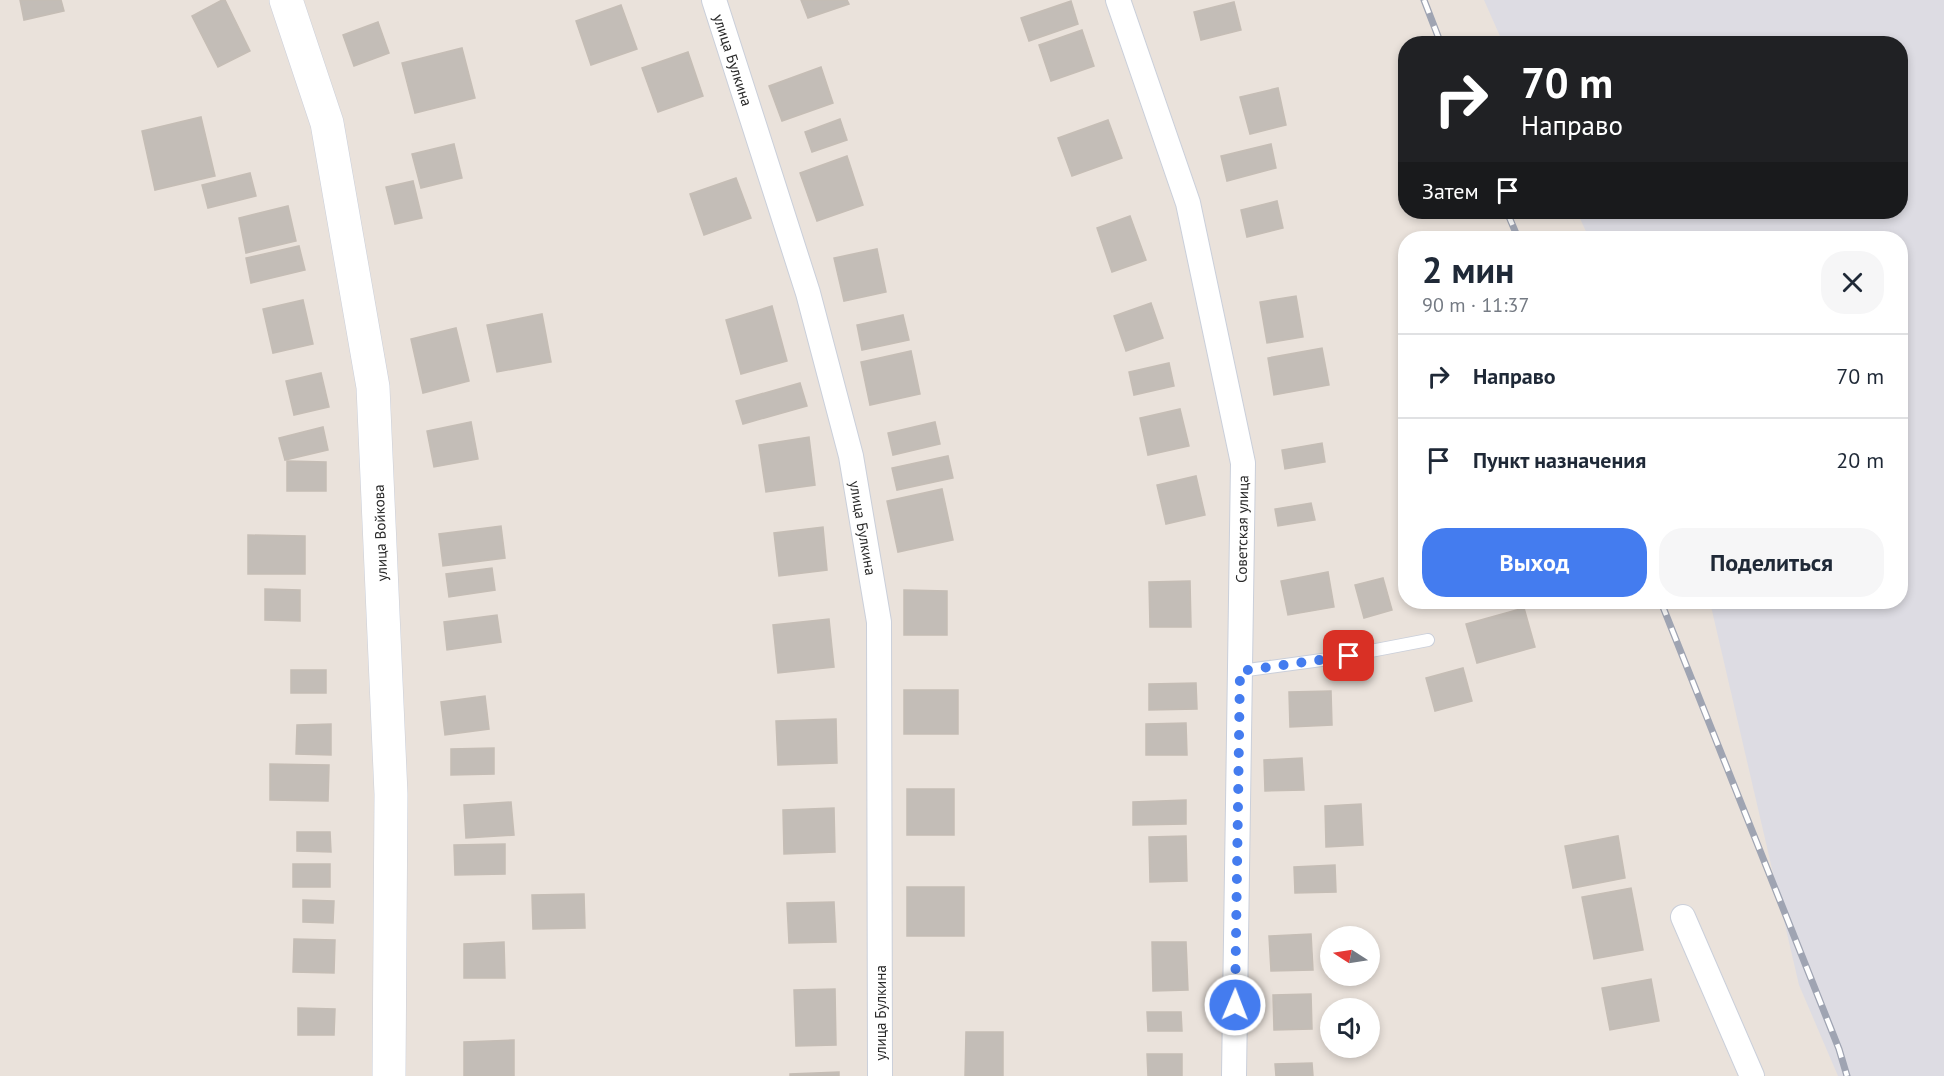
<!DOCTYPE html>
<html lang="ru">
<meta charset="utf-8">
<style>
:root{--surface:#fff;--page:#f6f6f7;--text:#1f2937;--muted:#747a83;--line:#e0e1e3;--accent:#447cef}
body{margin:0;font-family:"PT Sans",sans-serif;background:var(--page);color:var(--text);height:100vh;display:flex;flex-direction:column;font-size:22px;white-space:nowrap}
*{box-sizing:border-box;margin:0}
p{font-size:20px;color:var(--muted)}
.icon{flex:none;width:33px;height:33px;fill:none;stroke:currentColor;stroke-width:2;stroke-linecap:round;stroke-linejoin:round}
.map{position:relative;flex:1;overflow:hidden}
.sheet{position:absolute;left:1398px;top:231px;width:510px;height:378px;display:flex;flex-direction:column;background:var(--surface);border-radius:24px;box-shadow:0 3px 9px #0003}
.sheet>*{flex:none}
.guide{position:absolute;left:1398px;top:36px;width:510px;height:183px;border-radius:24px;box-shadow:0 3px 9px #0003;background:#202124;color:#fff;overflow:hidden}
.needle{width:39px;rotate:282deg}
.controls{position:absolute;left:1320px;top:926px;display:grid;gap:12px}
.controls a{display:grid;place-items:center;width:60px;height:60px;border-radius:50%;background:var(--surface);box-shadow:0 3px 9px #0003;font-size:30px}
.pin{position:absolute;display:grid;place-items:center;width:51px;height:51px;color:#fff;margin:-26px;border-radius:12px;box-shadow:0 3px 9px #0006}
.me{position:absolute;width:66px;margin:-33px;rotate:1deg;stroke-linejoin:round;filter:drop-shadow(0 0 4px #0008)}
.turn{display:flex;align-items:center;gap:21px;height:126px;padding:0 24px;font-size:27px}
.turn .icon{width:78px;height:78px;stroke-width:2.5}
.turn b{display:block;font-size:42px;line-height:51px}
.then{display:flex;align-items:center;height:57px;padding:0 24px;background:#0003;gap:12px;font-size:22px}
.round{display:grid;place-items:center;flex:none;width:63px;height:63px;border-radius:24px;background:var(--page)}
.overview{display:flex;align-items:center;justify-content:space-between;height:102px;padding:0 24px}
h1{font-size:36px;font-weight:700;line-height:45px}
.action{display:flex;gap:12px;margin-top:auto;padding:12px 24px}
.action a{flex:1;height:69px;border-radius:24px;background:var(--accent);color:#fff;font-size:24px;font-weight:700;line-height:69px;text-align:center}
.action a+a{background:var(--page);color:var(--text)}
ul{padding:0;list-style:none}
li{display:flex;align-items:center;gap:18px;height:84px;padding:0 24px;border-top:2px solid var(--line)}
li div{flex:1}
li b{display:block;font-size:22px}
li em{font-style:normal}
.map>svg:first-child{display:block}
.industrial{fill:#dddce3}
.building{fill:#c3bdb7;stroke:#c5bdb5;stroke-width:1.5}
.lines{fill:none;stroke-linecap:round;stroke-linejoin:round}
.service-casing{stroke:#cacfda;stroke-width:14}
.minor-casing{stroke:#cacfda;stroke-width:26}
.secondary-casing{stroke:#cacfda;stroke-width:34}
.service{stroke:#fff;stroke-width:12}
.minor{stroke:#fff;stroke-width:24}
.secondary{stroke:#fff;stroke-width:33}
.rail-casing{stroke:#9fa4b2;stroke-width:7}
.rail{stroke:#fff;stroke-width:4.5;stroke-dasharray:14;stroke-linecap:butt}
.route{stroke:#447cef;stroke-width:10;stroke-dasharray:0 18}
.labels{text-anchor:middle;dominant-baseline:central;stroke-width:4.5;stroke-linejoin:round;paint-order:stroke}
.street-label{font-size:15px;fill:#292929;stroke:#fff}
</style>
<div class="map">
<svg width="1944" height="1076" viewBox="0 0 1944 1076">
<rect width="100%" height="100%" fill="#eae2db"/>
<path class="industrial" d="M1484,0H1944V1076H1838L1799,985L1710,602H1900V238H1589L1577,212H1900V44L1503,43Z"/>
<g class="building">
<path d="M20,0H61L64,11L24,20Z"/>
<path d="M222,0H225L250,51L218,67L192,16Z"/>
<path d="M801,0H847L849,4L808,18Z"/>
<path d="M1071,1L1078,24L1029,41L1021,18Z"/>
<path d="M1234,2L1241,30L1201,40L1194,12Z"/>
<path d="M621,5L637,49L591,65L576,21Z"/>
<path d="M378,22L389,53L354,66L343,35Z"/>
<path d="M1082,30L1094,66L1051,81L1039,45Z"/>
<path d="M462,48L475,98L415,113L402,63Z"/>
<path d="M688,52L703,96L658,112L642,68Z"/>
<path d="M821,67L833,103L782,121L769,86Z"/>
<path d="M1278,88L1286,125L1250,134L1240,97Z"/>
<path d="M201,117L215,176L155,190L142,131Z"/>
<path d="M840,119L847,140L812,152L805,132Z"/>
<path d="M1108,120L1122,158L1072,176L1058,138Z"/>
<path d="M454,144L462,178L421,188L412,154Z"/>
<path d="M1271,144L1276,168L1227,181L1221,156Z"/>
<path d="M847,156L863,205L817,221L800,173Z"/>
<path d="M250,173L256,196L208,208L202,185Z"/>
<path d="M736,178L751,218L704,235L690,194Z"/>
<path d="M413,181L422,218L395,224L386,187Z"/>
<path d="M1277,201L1283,228L1247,237L1241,210Z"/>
<path d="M288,206L296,241L246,253L239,218Z"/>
<path d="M1130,216L1146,260L1112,272L1097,228Z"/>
<path d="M299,246L305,270L251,283L246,258Z"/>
<path d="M877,249L886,292L844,301L834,258Z"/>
<path d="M1296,296L1303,337L1267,343L1260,302Z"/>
<path d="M303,300L313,344L273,353L263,309Z"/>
<path d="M1151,303L1163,338L1126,351L1114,316Z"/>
<path d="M772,306L787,361L741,374L726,320Z"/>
<path d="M542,314L551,362L497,372L487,325Z"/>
<path d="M903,315L909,340L862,350L857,325Z"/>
<path d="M456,328L469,381L423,393L411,339Z"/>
<path d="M1322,348L1329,385L1274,395L1268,358Z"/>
<path d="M911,351L920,394L870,405L861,362Z"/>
<path d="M1169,363L1174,386L1134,395L1129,372Z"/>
<path d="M321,373L329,407L294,415L286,381Z"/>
<path d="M800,383L807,406L743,424L736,401Z"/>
<path d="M1180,409L1189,446L1148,455L1140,418Z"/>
<path d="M471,422L478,459L434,467L427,431Z"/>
<path d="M935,422L940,444L893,455L888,433Z"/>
<path d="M323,427L328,450L285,460L279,438Z"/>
<path d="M809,437L815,485L766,492L759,445Z"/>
<path d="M1322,443L1325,462L1285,469L1282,450Z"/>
<path d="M948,456L953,478L897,490L892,468Z"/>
<path d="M287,461L326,462V491H287Z"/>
<path d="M1196,476L1205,515L1166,524L1157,485Z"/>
<path d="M942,489L953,540L898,552L887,501Z"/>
<path d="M1311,503L1315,520L1278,526L1275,509Z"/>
<path d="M501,526L505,558L443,566L439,534Z"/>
<path d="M823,527L827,570L779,576L774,533Z"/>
<path d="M248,535L305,536V574H248Z"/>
<path d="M492,568L495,590L449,597L446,574Z"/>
<path d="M1328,572L1334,607L1288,615L1281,581Z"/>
<path d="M1383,578L1392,610L1364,618L1355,585Z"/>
<path d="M1190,581L1191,627H1150L1149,582Z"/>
<path d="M265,589L300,590V621L265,620Z"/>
<path d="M904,590L947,591V635H904Z"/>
<path d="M1524,608L1535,647L1477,663L1466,624Z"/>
<path d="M497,615L501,642L447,650L444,622Z"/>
<path d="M829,619L834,667L778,673L773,625Z"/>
<path d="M1463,668L1472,701L1435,711L1426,678Z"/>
<rect x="291" y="670" width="35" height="23"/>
<path d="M1196,683L1197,709L1149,710V684Z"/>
<rect x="904" y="690" width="54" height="44"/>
<path d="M1331,691L1332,725L1290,727L1289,692Z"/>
<path d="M485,696L489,729L445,735L441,702Z"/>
<path d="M836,719L837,763L778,765L776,721Z"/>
<path d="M1186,723L1187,755H1146V724Z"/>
<path d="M331,724V755L296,754L297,725Z"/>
<path d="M494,748V774L451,775V749Z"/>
<path d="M1302,758L1304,790L1265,791L1264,760Z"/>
<path d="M270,764L329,765L328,801L270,800Z"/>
<rect x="907" y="789" width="47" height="46"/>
<path d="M1186,800V824L1133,825V802Z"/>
<path d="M511,802L514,835L466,838L464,805Z"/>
<path d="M1361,804L1363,845L1326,847L1325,806Z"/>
<path d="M834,808L835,852L784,854L783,810Z"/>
<path d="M297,832H330L331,852L297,851Z"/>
<path d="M1186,836L1187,881L1150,882L1149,837Z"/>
<path d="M1618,836L1625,878L1573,888L1565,846Z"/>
<path d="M505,844V874L455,875L454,845Z"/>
<rect x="293" y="864" width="37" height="23"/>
<path d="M1335,865L1336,892L1295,893L1294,867Z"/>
<rect x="907" y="887" width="57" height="49"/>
<path d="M1631,888L1643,950L1594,959L1582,897Z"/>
<path d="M584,894L585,928L533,929L532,895Z"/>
<path d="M303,900L334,901L333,923L303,922Z"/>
<path d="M834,902L836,942L789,943L787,903Z"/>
<path d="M1311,934L1313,970L1271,971L1269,936Z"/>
<path d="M294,939L335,940L334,973L293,972Z"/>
<path d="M504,942L505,978H464V944Z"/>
<path d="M1152,942H1186L1188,990L1153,991Z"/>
<path d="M1651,979L1659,1021L1610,1030L1602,988Z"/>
<path d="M835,989L836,1045L796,1046L794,990Z"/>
<path d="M1311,994L1312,1029L1274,1030L1273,995Z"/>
<path d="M298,1008L335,1009L334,1035H298Z"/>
<path d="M1147,1012H1181L1182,1031H1148Z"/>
<path d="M966,1032H1003V1076H965Z"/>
<path d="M514,1040V1076H464V1042Z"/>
<path d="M1147,1054H1182V1076H1148Z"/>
<path d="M1312,1063L1313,1076H1276L1275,1064Z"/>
<path d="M839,1072V1076H790V1074Z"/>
</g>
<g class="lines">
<defs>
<path id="service" d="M1240,671L1329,659L1428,640"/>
<g id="minor">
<path d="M714,0L808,293L851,456L879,622L880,1076"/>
<path d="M1118,0L1188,203L1243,463L1234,1076"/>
<path d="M1683,917L1752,1076"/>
</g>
<path id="secondary" d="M286,0L327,123L373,387L391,794L389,1076"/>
</defs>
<use href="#service" class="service-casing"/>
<use href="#minor" class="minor-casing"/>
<use href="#secondary" class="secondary-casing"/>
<use href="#service" class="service"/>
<use href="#minor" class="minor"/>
<use href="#secondary" class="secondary"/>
<defs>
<g id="rail">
<path d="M1424,0L1441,44"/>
<path d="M1507,212L1518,238"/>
<path d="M1661,602L1839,1049L1847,1076"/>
</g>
</defs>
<use href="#rail" class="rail-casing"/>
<use href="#rail" class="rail"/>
</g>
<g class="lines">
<path class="route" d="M1235,1005L1240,671L1349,656"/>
</g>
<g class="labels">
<g class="street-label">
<text transform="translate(733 60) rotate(72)">улица Булкина</text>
<text transform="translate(863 528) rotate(80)">улица Булкина</text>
<text transform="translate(1242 529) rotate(-89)">Советская улица</text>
<text transform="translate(380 533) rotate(-92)">улица Войкова</text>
<text transform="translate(880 1013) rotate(-90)">улица Булкина</text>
</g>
</g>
</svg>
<div class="controls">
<a><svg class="needle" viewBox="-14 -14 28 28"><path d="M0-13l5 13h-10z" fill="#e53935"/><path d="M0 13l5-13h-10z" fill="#747a83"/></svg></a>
<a><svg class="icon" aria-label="sound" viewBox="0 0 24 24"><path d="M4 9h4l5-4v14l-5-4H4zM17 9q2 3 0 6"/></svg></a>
</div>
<div class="pin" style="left:1349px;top:656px;background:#d93025"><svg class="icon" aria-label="arrive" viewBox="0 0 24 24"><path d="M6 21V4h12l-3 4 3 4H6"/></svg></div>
<svg class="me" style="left:1235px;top:1005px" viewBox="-20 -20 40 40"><circle r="17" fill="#447cef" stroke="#fff" stroke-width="3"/><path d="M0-11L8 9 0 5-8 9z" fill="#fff"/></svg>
<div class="guide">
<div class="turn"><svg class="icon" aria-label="right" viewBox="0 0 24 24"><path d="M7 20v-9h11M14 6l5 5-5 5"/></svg><div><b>70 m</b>Направо</div></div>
<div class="then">Затем<svg class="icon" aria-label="arrive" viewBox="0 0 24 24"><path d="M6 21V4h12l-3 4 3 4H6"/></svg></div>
</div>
<section class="sheet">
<div class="overview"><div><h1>2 мин</h1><p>90 m · 11:37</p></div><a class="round"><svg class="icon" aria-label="close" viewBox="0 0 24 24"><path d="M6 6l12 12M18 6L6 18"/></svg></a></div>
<ul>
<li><svg class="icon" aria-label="right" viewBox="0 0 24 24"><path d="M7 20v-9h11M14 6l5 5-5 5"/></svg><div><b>Направо</b></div><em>70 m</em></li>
<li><svg class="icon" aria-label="arrive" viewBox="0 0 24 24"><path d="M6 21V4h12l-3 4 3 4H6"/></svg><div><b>Пункт назначения</b></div><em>20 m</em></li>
</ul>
<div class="action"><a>Выход</a><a>Поделиться</a></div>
</section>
</div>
